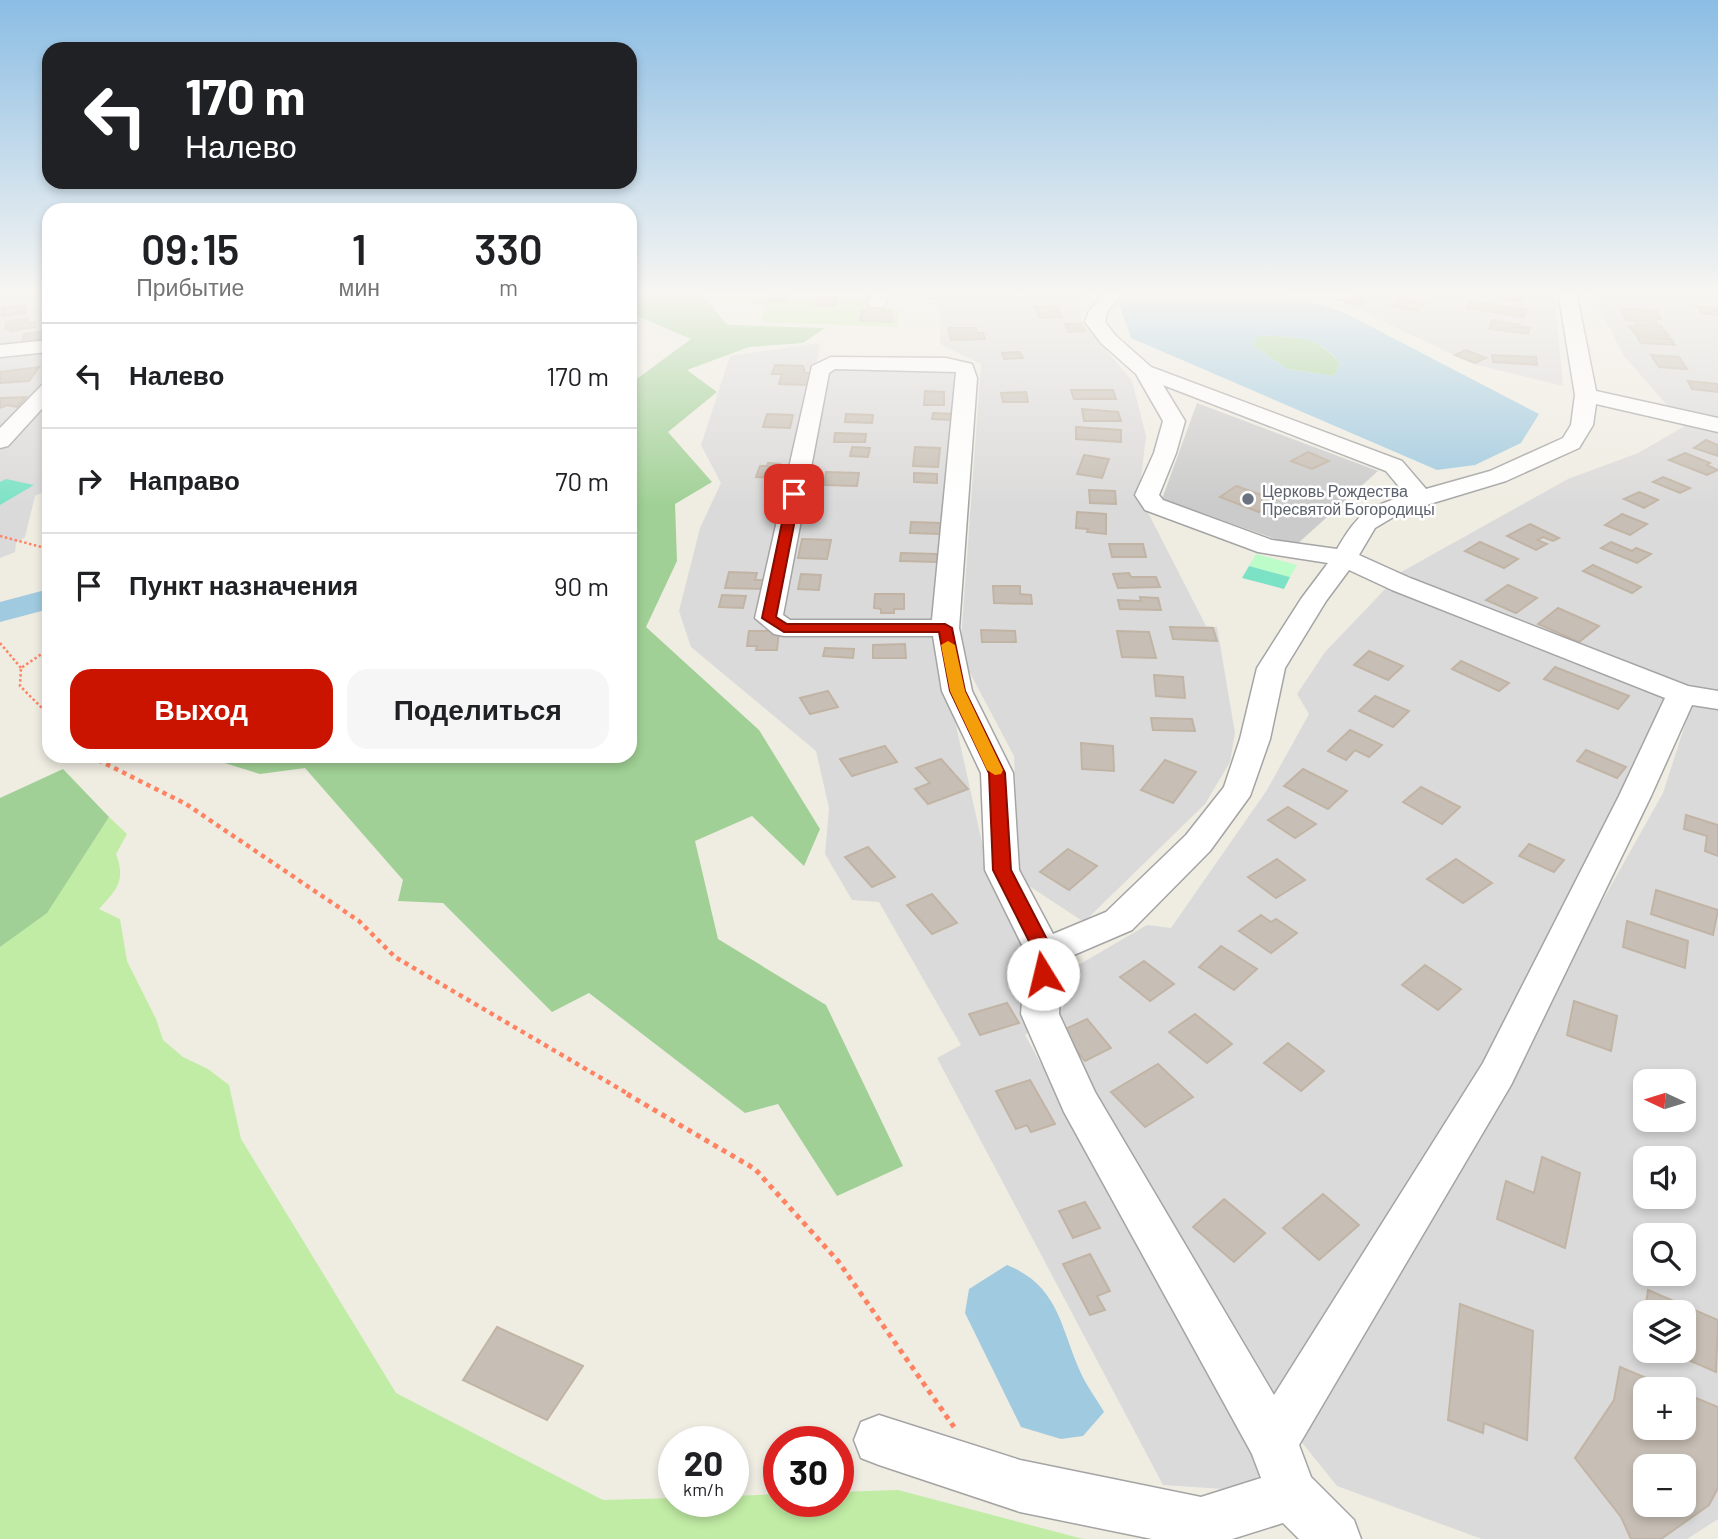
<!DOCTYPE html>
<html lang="ru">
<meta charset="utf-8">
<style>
:root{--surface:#fff;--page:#f6f6f6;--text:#202124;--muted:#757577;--line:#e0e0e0;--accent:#ca1400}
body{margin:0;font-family:Barlow,sans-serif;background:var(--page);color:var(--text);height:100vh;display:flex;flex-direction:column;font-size:26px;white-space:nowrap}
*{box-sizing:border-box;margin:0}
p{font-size:23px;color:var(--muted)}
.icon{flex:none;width:38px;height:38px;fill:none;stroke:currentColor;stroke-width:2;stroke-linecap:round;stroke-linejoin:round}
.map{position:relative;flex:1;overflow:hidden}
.drawer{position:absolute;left:42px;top:203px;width:595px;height:560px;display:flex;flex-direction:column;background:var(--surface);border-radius:21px;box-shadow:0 4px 10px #0003}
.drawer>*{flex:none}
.top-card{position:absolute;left:42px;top:42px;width:595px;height:147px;border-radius:21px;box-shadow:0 4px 10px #0003;background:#202124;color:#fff;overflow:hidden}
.needle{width:46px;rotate:274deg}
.controls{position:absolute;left:1633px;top:1069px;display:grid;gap:14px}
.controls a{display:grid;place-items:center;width:63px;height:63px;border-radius:14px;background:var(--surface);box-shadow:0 4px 10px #0003;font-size:35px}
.speed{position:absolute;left:658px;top:1426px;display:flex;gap:14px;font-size:35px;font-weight:700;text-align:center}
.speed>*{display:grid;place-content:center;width:91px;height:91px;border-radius:50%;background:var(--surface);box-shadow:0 4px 10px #0003;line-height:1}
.speed small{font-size:18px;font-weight:400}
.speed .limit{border:10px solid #d22;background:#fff;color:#111}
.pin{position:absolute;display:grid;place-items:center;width:60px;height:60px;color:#fff;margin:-30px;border-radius:14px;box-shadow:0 4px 10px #0006}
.me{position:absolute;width:77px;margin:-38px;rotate:351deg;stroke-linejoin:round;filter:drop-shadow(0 0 5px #0008)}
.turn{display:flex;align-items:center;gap:24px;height:147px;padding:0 28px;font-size:32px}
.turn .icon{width:91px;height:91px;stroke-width:2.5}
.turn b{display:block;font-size:49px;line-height:60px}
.eta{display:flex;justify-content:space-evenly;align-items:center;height:119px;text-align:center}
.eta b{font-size:42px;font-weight:600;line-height:49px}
.action{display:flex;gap:14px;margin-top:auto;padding:14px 28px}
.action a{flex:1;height:80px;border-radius:21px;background:var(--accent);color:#fff;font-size:28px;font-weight:600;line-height:80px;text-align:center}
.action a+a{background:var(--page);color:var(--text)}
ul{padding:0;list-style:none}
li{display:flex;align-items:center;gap:21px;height:105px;padding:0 28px;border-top:2px solid var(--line)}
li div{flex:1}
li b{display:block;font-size:26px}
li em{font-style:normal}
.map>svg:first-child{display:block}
.residential{fill:#dbdada;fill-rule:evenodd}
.religious{fill:#cbcbcb}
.grass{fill:#c1eca5}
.forest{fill:#a0d095}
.park{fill:#bcfcc8}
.pitch{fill:#7ce2c5}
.water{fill:#a0cadf;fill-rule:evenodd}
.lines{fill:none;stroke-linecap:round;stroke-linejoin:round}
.river{fill:#a0cadf;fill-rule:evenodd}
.building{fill:#c7bfb5;stroke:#c1b4a4;stroke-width:2;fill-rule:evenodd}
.minor-casing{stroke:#a4a4a4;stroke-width:3}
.path-far2{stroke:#ff8363;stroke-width:2.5;stroke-dasharray:2.5 2.5;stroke-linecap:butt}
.path-far1{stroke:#ff8363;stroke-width:4.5;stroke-dasharray:4.5 4.5;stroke-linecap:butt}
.path{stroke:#ff8363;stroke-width:5;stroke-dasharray:5 5;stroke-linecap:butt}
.minor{fill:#fff;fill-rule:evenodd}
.route{fill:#ca1400;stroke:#830d00;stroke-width:2}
.slow{fill:#f59e0b}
.worship-dot{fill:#6b7280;stroke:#fff;stroke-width:2.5}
.labels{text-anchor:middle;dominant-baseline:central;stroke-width:5;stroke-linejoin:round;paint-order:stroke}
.far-worship-label{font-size:16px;fill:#5b616d;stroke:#fff;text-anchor:start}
</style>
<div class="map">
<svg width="1718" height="1539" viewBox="0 0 1718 1539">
<rect width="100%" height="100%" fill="#efece2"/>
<g class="residential">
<path d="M0,291H49V489L35,496L25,537L16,543L15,552L0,558Z"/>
<path d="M890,291H1087L1079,301L1081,320L1132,381L1146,436L1139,495L1206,626L1217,627L1235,733L1230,762L1205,804L1084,922L1020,880L1014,756L960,654L981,364L940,344L939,301L886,300Z"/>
<path d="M1351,291H1554L1563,386L1473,364L1344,303Z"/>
<path d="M1590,291H1718V419L1674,413L1624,356Z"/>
<path d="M820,343L816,367L957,369L935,631L987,865L1031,954L1036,1027L1025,1035L1266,1471L1239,1490L1163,1485L937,1058L961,1045L879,902L852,900L825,854L829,808L816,751L691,647L679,611L700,528L721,483L701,445L730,356Z"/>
<path d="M1690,423L1718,430V695L1682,689L1394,576L1568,479L1638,453Z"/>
<path d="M1390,584L1651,687L1670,701L1460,1112L1281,1409L1053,1021L1077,988L1063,974L1147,925L1171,928L1267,790L1309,714L1297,694L1325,652Z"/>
<path d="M1693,700L1718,705V1519L1687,1539H1482L1337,1486L1300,1440L1663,793ZM1645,1082H1684V1120H1645ZM1645,1158H1684V1197H1645ZM1645,1236H1684V1274H1645ZM1645,1312H1684V1351H1645ZM1645,1390H1684V1428H1645ZM1645,1466H1684V1505H1645Z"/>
</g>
<path class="religious" d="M1197,403L1378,471L1295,546L1162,499Z"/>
<g class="grass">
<path d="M701,291H876L869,306L899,310L898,327L761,322L767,305L715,299Z"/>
<path d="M109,817L127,834L116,854C126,881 117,889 99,909L120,919L127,961L156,1019L163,1040L183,1057L208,1069L229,1085L241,1139L396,1393L603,1500L674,1498V1502H733V1496L779,1494V1502H838V1492L898,1490L1083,1539H0V947L47,912Z"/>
</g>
<g class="forest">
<path d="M630,291H698L728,325L825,328L803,343L749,347L687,370L717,392L668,432L712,482L675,504L677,561L646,627L759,730L820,829L804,866L752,816L695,841L718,939L826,1005L903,1166L837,1196L778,1104L745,1113L589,993L552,1012L443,903L398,901L403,880L305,768L260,774L202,756H630V384L691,339L630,313Z"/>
<path d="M1257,335C1294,338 1315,332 1340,364L1334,376L1288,369L1253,346Z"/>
<path d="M63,769L109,817L47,913L0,947V798Z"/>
</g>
<path class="park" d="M1256,554L1297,565L1290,577L1249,566Z"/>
<g class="pitch">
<path d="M6,479L34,485L0,505V482Z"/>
<path d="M1249,566L1290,577L1284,589L1242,578Z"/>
</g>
<g class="water">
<path d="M1127,291H1258L1283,294L1341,311L1539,414L1521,443L1475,465L1437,470L1131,338L1119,304ZM1257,335C1292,338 1318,333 1340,364L1334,376L1288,369L1253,346Z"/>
<path d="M1007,1265C1057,1285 1060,1324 1079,1369C1085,1384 1096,1398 1104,1412L1083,1436L1061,1439L1021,1427L965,1313L969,1289Z"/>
</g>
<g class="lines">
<path class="river" d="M49,589V609L0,622V602Z"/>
</g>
<g class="building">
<path d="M28,291H49V295L21,300L19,292Z"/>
<path d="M1501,291H1508L1525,294L1522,302L1498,298Z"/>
<path d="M928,292L951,293V299H927Z"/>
<path d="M771,294L789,295L787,302L768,301Z"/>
<path d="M1349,296L1365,299L1362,305L1345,303Z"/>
<path d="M818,297H838L836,306L815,305Z"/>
<path d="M1398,299L1423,303L1418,311L1393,306Z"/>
<path d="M1470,301L1526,310L1523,317L1467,308Z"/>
<path d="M25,305V313L2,316V308Z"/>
<path d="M1056,306L1062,317L1040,318L1034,307Z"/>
<path d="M1697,306L1718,308V315L1701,313Z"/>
<path d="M1620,308L1657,311L1661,319H1654L1657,323L1626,320Z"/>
<path d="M862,310L893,311L891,322L860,321Z"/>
<path d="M28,319V323L35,322V327L10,331L11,328L5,329L6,322Z"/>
<path d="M1492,320L1520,325L1519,327L1530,328L1528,334L1489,329Z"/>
<path d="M1065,324H1081L1085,331L1069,332Z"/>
<path d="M1636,324L1661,326L1669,336L1635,334L1629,326H1637Z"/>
<path d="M948,328H976L977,333H983L985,339L951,340Z"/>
<path d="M49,331V339L22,343L24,334Z"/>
<path d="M1637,336L1671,339L1675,345L1641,343Z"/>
<path d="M1466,350L1486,358L1475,363L1455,355Z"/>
<path d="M1020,352L1023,358L1004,359L1002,353Z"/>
<path d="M1492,355L1536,357L1537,365L1493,362Z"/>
<path d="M1651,355L1679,357L1687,369L1659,367Z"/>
<path d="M775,365L803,366L805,373H811L808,385L779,384L782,374H772Z"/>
<path d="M39,367L29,381L0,383V372Z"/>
<path d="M1688,381L1718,384V392L1692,389Z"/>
<path d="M1071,390H1113L1116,399H1074Z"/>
<path d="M925,391L944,392V405H924Z"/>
<path d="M1026,392L1028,402H1003L1001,393Z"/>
<path d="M26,397L17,407L7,405L0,408V398Z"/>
<path d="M1082,409L1118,412L1121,421H1084Z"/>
<path d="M933,413L953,414L952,420L932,419Z"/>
<path d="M767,414L793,415L790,428L763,427Z"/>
<path d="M846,414L873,415L872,423L845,422Z"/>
<path d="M1076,427L1121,430V442L1076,439Z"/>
<path d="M835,433L866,434L865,442H834Z"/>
<path d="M1706,440L1718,445V456L1694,448Z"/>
<path d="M852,447L870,448L868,457L850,456Z"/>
<path d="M915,447L940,448L938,467L913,466Z"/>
<path d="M1308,452L1329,461L1312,469L1291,461Z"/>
<path d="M1685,453L1710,463L1707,465L1718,470L1707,475L1669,460Z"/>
<path d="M1084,455L1109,459L1102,478L1077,474Z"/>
<path d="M768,463L780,464L776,478L756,477L760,466H767Z"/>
<path d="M826,472L859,473L857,486L824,485Z"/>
<path d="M914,473L937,474V483L914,482Z"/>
<path d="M1663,477L1690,488L1680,493L1653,482Z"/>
<path d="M1236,486L1276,500L1259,512L1220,497Z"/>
<path d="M1089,490L1115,491L1116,504L1090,503Z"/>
<path d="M1639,492L1658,500L1644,508L1624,499Z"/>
<path d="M1077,512L1106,514V534L1087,532L1088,529L1076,528Z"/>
<path d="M1622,514L1647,524L1630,535L1605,525Z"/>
<path d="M911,522L941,523L940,534L910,533Z"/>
<path d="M1530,524L1559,538L1553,541L1543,537L1537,540L1547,544L1536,550L1507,536Z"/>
<path d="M802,539L831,540L827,559L798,558Z"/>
<path d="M1480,542L1518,559L1504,568L1465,551Z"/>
<path d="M1611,542L1632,551L1636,548L1651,554L1637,563L1601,548Z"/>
<path d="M1109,544H1143L1146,557H1112Z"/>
<path d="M901,553L937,554V562L900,561Z"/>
<path d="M1593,565L1641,587L1632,593L1583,571Z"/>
<path d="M729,572L757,573L755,580H769L766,589L725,588Z"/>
<path d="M1129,573L1131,577H1156L1160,587L1118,588L1113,574Z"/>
<path d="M801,574L821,575L819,590L798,589Z"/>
<path d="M1508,585L1537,598L1516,613L1486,600Z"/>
<path d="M993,586H1020V594L1031,595L1032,604L994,603Z"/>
<path d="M875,594H904V609H894V613H881V609L874,608Z"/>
<path d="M722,595L746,596L743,608L719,607Z"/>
<path d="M1140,597L1158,598L1161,610L1120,609L1118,600L1141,601Z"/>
<path d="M1558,608L1599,626L1579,642L1538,624Z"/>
<path d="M1170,627L1213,628L1217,641L1173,639Z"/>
<path d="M981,630L1015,631L1016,642H982Z"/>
<path d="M749,631H779L777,650H756L757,646H747Z"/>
<path d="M1117,631L1149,632L1156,658L1122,657Z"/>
<path d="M905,644L906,658H873V645Z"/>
<path d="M825,648L854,649L853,658L823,656Z"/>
<path d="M1369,651L1403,666L1388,680L1354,665Z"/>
<path d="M1461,661L1509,683L1499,691L1452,669Z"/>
<path d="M1555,667L1629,696L1618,709L1544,679Z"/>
<path d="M1154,675L1183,677L1185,698L1156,696Z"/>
<path d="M828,691L838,707L810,714L800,698Z"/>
<path d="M1375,696L1409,711L1393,727L1359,711Z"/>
<path d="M1151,718L1192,719L1195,731L1153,730Z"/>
<path d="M1350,730L1382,745L1369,757L1355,750L1346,760L1328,751Z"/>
<path d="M1081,743L1113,746L1114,771L1082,769Z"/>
<path d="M885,746L897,762L852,776L840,759Z"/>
<path d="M1586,750L1626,767L1617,778L1577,761Z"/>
<path d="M941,759L968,789L928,804L915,789L930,783L916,768Z"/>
<path d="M1165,760L1196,772L1173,803L1141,790Z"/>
<path d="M1303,769L1347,791L1328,809L1284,786Z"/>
<path d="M1421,787L1460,807L1442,824L1403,802Z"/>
<path d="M1288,807L1316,824L1295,838L1268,820Z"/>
<path d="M1686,815L1718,825V856L1705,851L1707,836L1684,829Z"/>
<path d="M1529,844L1564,860L1554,872L1519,856Z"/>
<path d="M868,847L895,877L872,887L845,857Z"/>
<path d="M1068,849L1097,866L1069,890L1040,872Z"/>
<path d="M1277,859L1305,880L1276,898L1248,877Z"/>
<path d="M1456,859L1492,883L1463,903L1427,879Z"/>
<path d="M1656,890L1718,910L1713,935L1651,914Z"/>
<path d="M932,894L957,923L932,934L907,905Z"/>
<path d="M1261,915L1271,922L1276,919L1297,933L1271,953L1239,931Z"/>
<path d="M1627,921L1688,941L1685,968L1623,947Z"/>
<path d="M1221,946L1257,969L1234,990L1199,967Z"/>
<path d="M1144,961L1174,984L1150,1001L1120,977Z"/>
<path d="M1425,965L1461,989L1438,1010L1402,985Z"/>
<path d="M1574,1001L1617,1016L1611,1051L1567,1035Z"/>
<path d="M1007,1003L1019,1023L980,1035L969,1014Z"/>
<path d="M1195,1014L1232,1044L1207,1063L1169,1032Z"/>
<path d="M1087,1019L1111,1048L1085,1061L1061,1031Z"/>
<path d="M1288,1043L1324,1071L1301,1091L1264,1063Z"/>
<path d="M1158,1064L1193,1097L1145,1127L1111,1092Z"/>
<path d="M1030,1080L1055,1124L1031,1132L1027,1125L1016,1129L996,1091Z"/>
<path d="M1542,1157L1580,1173L1565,1248L1497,1219L1506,1181L1534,1193Z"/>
<path d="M1323,1194L1359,1225L1319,1260L1283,1228Z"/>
<path d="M1224,1199L1265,1233L1234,1262L1193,1227Z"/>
<path d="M1085,1202L1100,1228L1073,1238L1059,1211Z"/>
<path d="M1090,1254L1110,1291L1097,1296L1105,1310L1090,1315L1063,1264Z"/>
<path d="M1648,1290L1718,1320L1716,1372L1668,1351H1684V1312H1645V1341L1641,1339Z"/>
<path d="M1460,1304L1533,1331L1527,1440L1484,1423L1483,1433L1448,1420Z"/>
<path d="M497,1327L583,1366L547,1420L463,1380Z"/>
<path d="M1620,1367L1675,1390H1645V1428H1684V1393L1718,1407V1488L1709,1505L1661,1539H1631L1621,1517L1575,1458L1614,1400ZM1645,1466H1684V1505H1645Z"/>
</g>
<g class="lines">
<defs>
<g id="minor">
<path d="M873,291H891L884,307H870L868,303Z"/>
<path d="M1107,291H1126L1107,312L1105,322L1115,335L1151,367L1402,461L1426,489L1490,471L1563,438L1571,425L1575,395L1558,291H1576L1596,391L1718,418V432L1596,404L1593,425L1579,448L1506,481L1400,513L1375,528L1359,555L1410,578L1688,686L1718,691V709L1692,705L1651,796L1511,1085L1299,1445L1311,1477L1354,1520L1361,1539H1299L1283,1523L1232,1539H1152L1020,1512L879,1465L861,1458L854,1440L861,1422L879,1415L1020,1460L1201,1497L1261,1478L1252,1454L1064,1112L1021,1014L1026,953L985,870L981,773L942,691L933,636H784L774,634L755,618L812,366L831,357L946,358L972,364L977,378L959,628L972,691L1013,773L1019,870L1053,934L1106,912L1186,835L1224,787L1240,739L1257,668L1301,599L1328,563L1258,552L1145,510L1135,495L1154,453L1163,421L1136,374L1101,343L1085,322L1089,311ZM835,369L956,372L932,620H790L783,615L829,373ZM1163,385L1386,471L1406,495C1365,509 1359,512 1337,549L1272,540L1163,500L1159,495L1176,453L1185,421ZM1349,570L1392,590L1665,698L1619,796L1483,1063L1274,1395L1095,1092L1059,1014L1062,960L1132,930L1210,851L1250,796L1270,739L1285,668L1326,601Z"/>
<path d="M1336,291H1354L1350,299H1336L1334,295Z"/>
<path d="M49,340V352L0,357V345Z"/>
<path d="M49,383V401L8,446L0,448V428L42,385Z"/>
</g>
</defs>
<use href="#minor" class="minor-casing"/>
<g class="path-far2">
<path d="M0,536L49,549"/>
<path d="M0,643L21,668"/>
<path d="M49,649L21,668L20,686L49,715"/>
</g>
<path class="path-far1" d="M90,756L186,804L359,921L395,957L630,1095"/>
<path class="path" d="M627,1094L755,1169L838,1261L954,1427"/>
<use href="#minor" class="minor"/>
</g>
<linearGradient id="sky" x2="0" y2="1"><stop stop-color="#8bbde4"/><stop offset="0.58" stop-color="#f8f6f2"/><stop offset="1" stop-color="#f8f6f2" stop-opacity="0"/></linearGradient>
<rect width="1718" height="506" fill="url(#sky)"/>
<path class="route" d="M794,490L800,494L776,617L787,624H945L952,628L965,691L1005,773L1011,870L1054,953L1049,979H1036L1033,974L1035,953L993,870L989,773L950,691L939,632H784L762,618L788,494Z"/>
<path class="slow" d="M948,641L955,645L965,691L1003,770L1001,774L995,775L987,770L950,691L941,645Z"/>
<circle class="worship-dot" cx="1248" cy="499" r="7"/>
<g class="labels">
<g class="far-worship-label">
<text x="1262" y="490">Церковь Рождества<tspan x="1262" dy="18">Пресвятой Богородицы</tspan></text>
</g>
</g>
</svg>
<div class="controls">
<a><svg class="needle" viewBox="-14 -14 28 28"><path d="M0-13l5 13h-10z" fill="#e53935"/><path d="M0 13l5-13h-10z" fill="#757577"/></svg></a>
<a><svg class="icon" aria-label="sound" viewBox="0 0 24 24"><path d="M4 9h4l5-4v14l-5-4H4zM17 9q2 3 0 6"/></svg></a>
<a><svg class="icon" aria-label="search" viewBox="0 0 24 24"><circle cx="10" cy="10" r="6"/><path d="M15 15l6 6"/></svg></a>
<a><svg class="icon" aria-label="layers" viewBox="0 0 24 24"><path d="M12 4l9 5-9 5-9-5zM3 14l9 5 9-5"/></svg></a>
<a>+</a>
<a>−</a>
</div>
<div class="speed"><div>20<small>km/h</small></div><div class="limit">30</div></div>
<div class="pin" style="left:794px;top:494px;background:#d93025"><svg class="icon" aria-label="arrive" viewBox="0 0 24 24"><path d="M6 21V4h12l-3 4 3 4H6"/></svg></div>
<svg class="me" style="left:1043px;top:974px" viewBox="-20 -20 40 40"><circle r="19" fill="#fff"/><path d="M0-13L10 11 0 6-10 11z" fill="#ca1400"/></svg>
<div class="top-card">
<div class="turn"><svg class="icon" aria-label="left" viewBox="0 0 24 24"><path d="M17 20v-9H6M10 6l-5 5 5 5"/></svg><div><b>170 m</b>Налево</div></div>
</div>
<section class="drawer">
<div class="eta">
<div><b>09:15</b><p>Прибытие</p></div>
<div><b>1</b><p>мин</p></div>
<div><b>330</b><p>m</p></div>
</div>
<ul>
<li><svg class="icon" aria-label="left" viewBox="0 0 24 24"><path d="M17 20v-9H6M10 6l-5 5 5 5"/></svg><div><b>Налево</b></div><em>170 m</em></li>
<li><svg class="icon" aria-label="right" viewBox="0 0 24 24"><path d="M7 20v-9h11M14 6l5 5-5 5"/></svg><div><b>Направо</b></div><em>70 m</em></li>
<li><svg class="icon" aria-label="arrive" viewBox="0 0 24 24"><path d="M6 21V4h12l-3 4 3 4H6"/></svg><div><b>Пункт назначения</b></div><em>90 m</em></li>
</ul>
<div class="action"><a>Выход</a><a>Поделиться</a></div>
</section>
</div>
